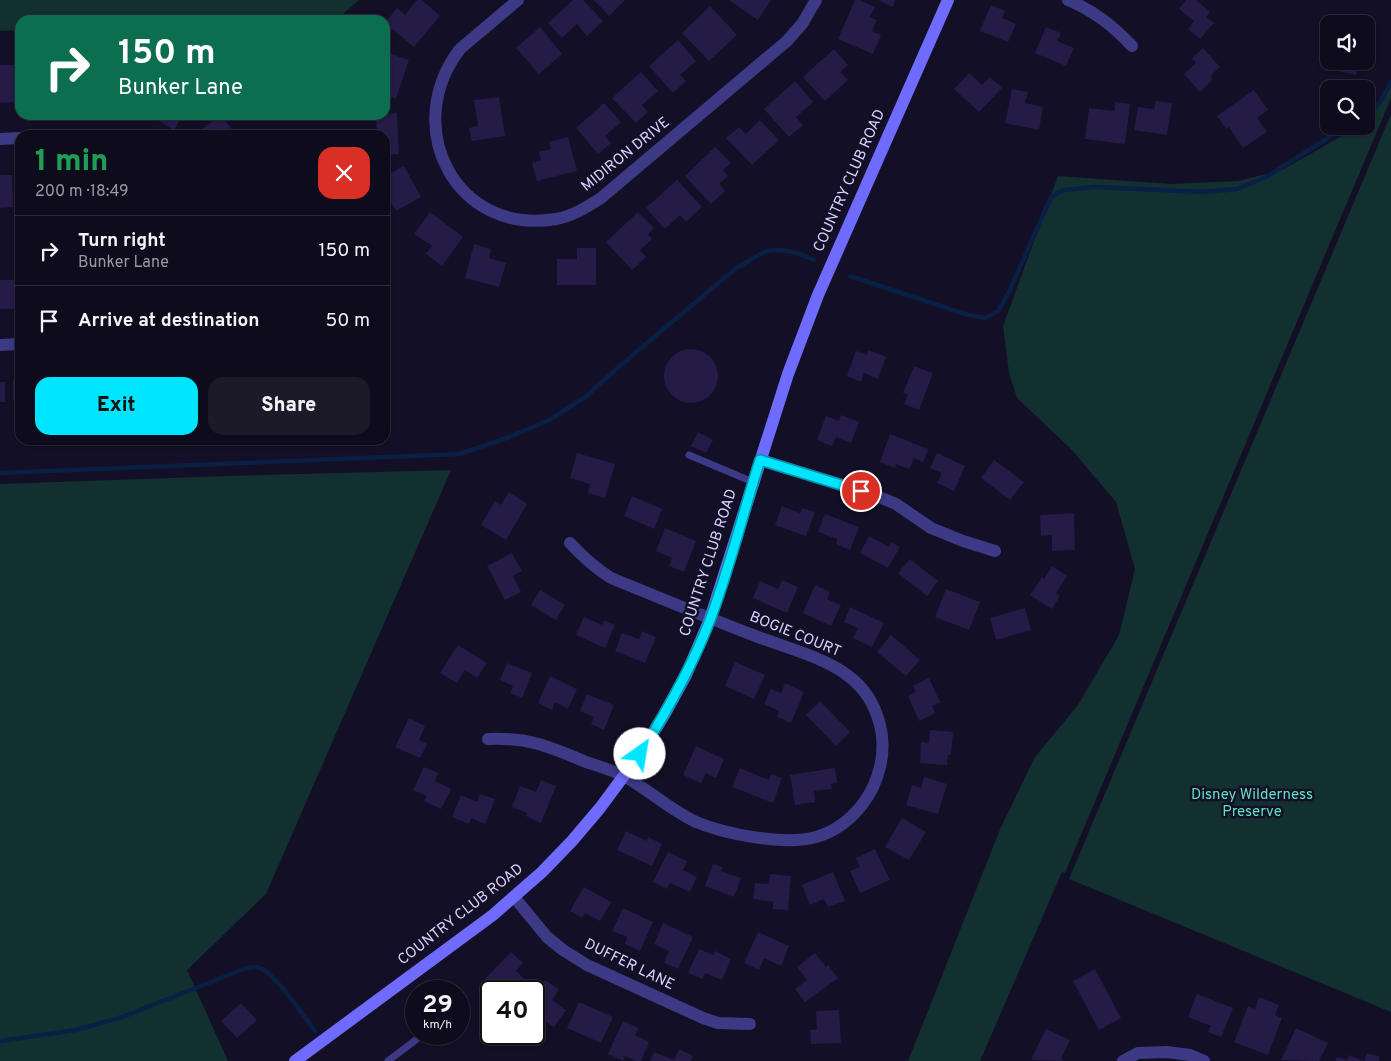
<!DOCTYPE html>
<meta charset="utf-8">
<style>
:root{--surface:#0e0b1c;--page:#1c1929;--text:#f1f3f6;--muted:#9b9ba3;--line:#2e2b3b;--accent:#00e5ff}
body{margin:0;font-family:Overpass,sans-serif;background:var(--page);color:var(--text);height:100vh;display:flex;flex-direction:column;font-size:19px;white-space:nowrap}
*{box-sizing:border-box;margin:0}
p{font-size:16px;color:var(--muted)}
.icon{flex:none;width:28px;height:28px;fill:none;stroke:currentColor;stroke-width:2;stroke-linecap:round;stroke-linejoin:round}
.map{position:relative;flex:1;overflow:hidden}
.sheet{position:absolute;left:15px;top:130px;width:375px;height:315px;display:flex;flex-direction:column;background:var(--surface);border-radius:15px;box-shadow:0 1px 4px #0004,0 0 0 1px var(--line)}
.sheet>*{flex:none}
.guide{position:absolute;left:15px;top:15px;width:375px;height:105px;border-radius:15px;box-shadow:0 1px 4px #0004,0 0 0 1px var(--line);background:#0b6e4f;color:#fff;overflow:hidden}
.controls{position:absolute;left:1320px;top:15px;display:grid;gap:10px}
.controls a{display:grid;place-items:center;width:55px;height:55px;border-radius:10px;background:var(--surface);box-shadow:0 1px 4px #0004,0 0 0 1px var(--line);font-size:25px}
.speed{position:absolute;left:405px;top:980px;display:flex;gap:10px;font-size:25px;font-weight:700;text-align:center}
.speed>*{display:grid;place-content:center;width:65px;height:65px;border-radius:50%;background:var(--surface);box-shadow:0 1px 4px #0004,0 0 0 1px var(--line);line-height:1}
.speed small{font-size:12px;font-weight:400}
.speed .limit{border:2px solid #111;border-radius:8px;background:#fff;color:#111}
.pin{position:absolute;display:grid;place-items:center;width:42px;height:42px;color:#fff;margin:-21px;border:2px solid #fff;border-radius:50%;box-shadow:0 1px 5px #0007}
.me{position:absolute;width:55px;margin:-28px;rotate:32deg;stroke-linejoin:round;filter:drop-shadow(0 0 4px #0008)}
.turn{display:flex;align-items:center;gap:18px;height:105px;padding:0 20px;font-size:22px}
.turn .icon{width:65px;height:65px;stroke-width:2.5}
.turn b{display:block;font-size:35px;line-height:42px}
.round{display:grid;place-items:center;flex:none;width:52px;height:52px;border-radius:15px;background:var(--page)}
.head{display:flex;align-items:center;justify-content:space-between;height:85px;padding:0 20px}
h1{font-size:30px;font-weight:800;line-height:38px;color:#1e9e55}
.button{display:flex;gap:10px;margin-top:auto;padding:10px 20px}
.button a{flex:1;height:58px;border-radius:15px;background:var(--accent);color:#111;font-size:20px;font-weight:800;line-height:58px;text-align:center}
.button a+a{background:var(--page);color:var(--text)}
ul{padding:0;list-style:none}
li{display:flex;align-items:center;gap:15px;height:70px;padding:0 20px;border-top:1px solid var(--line)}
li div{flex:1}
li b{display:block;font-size:19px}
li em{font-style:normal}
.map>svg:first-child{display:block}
.green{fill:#12302f}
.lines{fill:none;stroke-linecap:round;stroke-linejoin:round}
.stream{stroke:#0a1f44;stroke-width:4.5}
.building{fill:#241b47}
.lane{stroke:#3d3a85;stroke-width:7}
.street{stroke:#3d3a85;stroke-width:12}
.secondary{stroke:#6f6bff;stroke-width:12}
.route-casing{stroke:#0095a6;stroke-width:12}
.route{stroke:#00e5ff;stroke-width:9}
.labels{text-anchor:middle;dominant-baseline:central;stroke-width:5;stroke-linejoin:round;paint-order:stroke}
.street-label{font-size:15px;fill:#d9d4ff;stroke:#130f26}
.park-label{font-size:15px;fill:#5fe0c0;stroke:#130f26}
</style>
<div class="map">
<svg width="1391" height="1061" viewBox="0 0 1391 1061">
<rect width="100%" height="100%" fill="#130f26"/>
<g class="green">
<path d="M0,0H359L336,20H20V30L0,31Z"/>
<path d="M1391,84V98L1065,873L1062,872L980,1061H908L1001,827L1035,757L1078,705L1119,635L1135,569L1116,502L1072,450L1017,398L1009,373L1003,326L1058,176L1171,184L1238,181L1282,170L1340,137L1352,126H1366V113L1379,101Z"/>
<path d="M1391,114V1012L1069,879Z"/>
<path d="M451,470L266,894L187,970L228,1061H0V484L226,476Z"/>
</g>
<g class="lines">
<g class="stream">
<path d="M1366,114C1379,106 1385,95 1391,82"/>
<path d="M850,276L968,315L985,318L998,311L1009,292L1051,197L1063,190L1095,187L1205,192L1237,189L1266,177L1347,126"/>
<path d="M0,473L460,454L509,437L549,420L584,398L614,371L736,268L766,251L781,250L797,253L814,260"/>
<path d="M0,1041L76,1030L122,1017L244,969C248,968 253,967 256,967C272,968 305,1018 315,1031"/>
</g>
</g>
<g class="building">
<path d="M417,0H422L440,16L414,47L385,23L397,8L405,15Z"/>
<path d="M573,0H583L603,21L587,36L577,24L562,38L548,23Z"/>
<path d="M594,0H625L609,16Z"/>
<path d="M729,0H771L758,20Z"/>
<path d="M855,0H859L875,7L870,17L877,20L872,31L881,35L873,54L838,39Z"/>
<path d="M878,0H895L893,7Z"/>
<path d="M1186,0H1196L1210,12L1206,17L1214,23L1200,39L1188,29L1194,21L1179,9Z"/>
<path d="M991,5L1005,11L1002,18L1016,24L1008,42L980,31Z"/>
<path d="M710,6L737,35L709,61L682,33Z"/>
<path d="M540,27L562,54L539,74L516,48Z"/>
<path d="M1046,27L1061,33L1057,41L1074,48L1066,66L1035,53Z"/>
<path d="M678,40L696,61L680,75L686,81L673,93L649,66Z"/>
<path d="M1203,48L1220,67L1210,76L1213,79L1200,92L1184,74L1196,63L1192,58Z"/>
<path d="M834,49L848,65L840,72L848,80L825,101L803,77Z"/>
<path d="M385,52L409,60L396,99L385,95Z"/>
<path d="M1323,54L1329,55V61H1360L1356,75L1320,67Z"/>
<path d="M0,65H15L16,102L0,103Z"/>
<path d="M641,72L658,91L642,105L648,112L636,123L612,98Z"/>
<path d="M969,73L982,85L990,77L1002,88L979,112L954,89Z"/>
<path d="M795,81L813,102L796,117L803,125L789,137L764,109Z"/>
<path d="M1012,89L1028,92L1025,103L1043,107L1039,130L1005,123Z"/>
<path d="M1254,90L1268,110L1257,118L1267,132L1243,148L1229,127L1226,129L1217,116Z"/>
<path d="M499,97L505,136L472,141L469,128L478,126L474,100Z"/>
<path d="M1156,101L1172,103L1167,135L1134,130L1138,107L1154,109Z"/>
<path d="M1115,102L1130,104L1125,144L1085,139L1089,108L1114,111Z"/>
<path d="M604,103L621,122L605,136L611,143L598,154L576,128Z"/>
<path d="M397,113L399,154L385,155V135H377L376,115Z"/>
<path d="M148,115H183L174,130Z"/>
<path d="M221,115L236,135H194Z"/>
<path d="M760,120L779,140L752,165L726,138L739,127L746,134Z"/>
<path d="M568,137L577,171L537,181L532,163L541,160L539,152L551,149L549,142Z"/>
<path d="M715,147L731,163L723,170L728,176L719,184L725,191L711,204L685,176Z"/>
<path d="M404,166L421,197L396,211L388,197L385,199V176Z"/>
<path d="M0,175H12L13,207L0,208Z"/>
<path d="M677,180L702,207L686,222L680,215L665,229L646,208Z"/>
<path d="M430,212L463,237L442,266L426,254L432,246L414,234Z"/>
<path d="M638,212L654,228L648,234L652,239L640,250L646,257L632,270L606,242Z"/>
<path d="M474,244L491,249L489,258L506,263L499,287L465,278Z"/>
<path d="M577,248H596V285H557V259H577Z"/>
<path d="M0,280H17L18,309H0Z"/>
<circle cx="691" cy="376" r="27"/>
<path d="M868,350L886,357L878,379L864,373L861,382L847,376L856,351L867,355Z"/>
<path d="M914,366L933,373L919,410L904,404L908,395L903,393Z"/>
<path d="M20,379V401H13V380Z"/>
<rect x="0" y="382" width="5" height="20"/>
<path d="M841,415L859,422L851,443L836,437L832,446L817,440L826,416L839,421Z"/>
<path d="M698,432L713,440L706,453L691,446Z"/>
<path d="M890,434L928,449L923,462L914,458L909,469L896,464L895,468L880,462Z"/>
<path d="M577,453L615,464L605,498L588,493L590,484L570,478Z"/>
<path d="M937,453L965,466L954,491L937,483L942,473L930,468Z"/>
<path d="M994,460L1024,482L1010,500L981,478Z"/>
<path d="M509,492L527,504L506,540L481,525L495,501L501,505Z"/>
<path d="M632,496L662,509L654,529L624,516Z"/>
<path d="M782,506L800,513L802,508L815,512L806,536L775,525Z"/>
<path d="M1074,513L1075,550L1052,551V535L1041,536L1040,515Z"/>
<path d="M825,514L859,527L850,550L836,544L837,539L818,532Z"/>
<path d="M665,528L696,541L684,572L669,566L672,558L656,551Z"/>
<path d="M869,536L889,547L891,542L900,547L888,568L860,553Z"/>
<path d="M512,553L522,571L513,576L521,592L505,600L487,566Z"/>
<path d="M910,559L938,581L927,596L898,573Z"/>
<path d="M1052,566L1067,576L1056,593L1060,596L1052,609L1030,595L1042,577L1044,579Z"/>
<path d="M782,580L798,587L787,613L753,598L760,581L778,589Z"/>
<path d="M815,585L830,592L827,599L841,605L831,626L803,613Z"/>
<path d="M946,589L980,602L969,630L935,617Z"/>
<path d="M540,590L565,605L556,620L531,605Z"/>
<path d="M850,607L884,623L872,647L853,638L858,628L844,622Z"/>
<path d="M1025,608L1031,630L996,640L990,618Z"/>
<path d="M584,617L602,625L604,620L615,625L605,648L576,635Z"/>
<path d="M642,631L656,637L645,663L615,651L622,633L639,639Z"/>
<path d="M891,635L920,660L906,676L877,652Z"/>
<path d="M458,645L487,663L477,678L465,670L457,683L440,673Z"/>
<path d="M735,662L765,675L754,699L725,686Z"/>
<path d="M507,663L532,673L522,698L510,693L513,686L500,680Z"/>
<path d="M550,676L577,689L568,709L555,702L552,710L538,703Z"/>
<path d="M929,678L940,702L932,706L935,713L919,721L908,696L916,692L913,686Z"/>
<path d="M785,683L804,692L791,723L777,717L779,711L764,704L771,689L781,693Z"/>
<path d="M587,694L614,705L604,730L591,724L594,717L580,711Z"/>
<path d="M820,701L850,732L836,746L806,715Z"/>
<path d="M409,718L425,726L419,740L427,744L420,758L395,747Z"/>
<path d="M930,730L953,732L951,755H948L947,765L920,763L921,742L929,743Z"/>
<path d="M696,746L724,759L716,778L706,773L701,783L683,775Z"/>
<path d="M424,767L438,773L435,781L451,789L441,809L424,801L427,796L413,790Z"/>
<path d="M740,768L769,780L771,774L782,778L773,803L732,787Z"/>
<path d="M835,768L837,783L831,784L832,789L814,791L815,802L795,805L790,775Z"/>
<path d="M924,777L947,784L938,814L906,805L912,785L921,788Z"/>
<path d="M541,780L556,786L541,823L526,816L527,813L512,807L520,786L536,792Z"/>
<path d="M480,794L495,799L485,824L471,818L469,824L452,817L461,795L477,802Z"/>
<path d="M902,818L926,832L909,860L885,847Z"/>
<path d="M626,831L646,841L648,837L662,844L652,866L617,850Z"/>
<path d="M875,849L890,880L860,893L850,871L860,867L856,858Z"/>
<path d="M668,852L687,861L683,870L697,877L690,892L670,883L667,889L653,882Z"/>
<path d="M713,864L722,867L721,871L741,878L734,897L705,886Z"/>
<path d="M833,872L845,901L828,907L824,899L810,905L802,885Z"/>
<path d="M770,874L791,876L788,910L773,909V902L753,899L755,883L769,884Z"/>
<path d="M584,887L611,902L600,921L585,913L582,918L570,911Z"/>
<path d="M623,908L653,922L640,951L625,944L627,937L612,931Z"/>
<path d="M663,923L693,937L678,969L664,963L669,951L654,944Z"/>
<path d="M758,932L789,946L781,966L764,958L759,970L744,963Z"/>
<path d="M699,949L713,955L715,951L731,959L722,980L705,973L702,979L688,973Z"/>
<path d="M511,952L523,963L516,971L529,983L521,991H494L483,981Z"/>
<path d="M815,953L826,967L828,965L838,978L805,1002L795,989L807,980L797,967Z"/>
<path d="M1095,969L1121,1018L1099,1030L1073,981Z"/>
<path d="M545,980L559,989L552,1000L566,1010L554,1027L534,1014V997Z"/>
<path d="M1197,994L1233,1008L1221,1037L1208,1032L1211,1026L1188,1017Z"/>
<path d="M1259,997L1279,1005L1275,1015L1282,1018L1268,1055L1234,1042L1248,1006L1255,1009Z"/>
<path d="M579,1002L613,1017L601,1043L567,1028Z"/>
<path d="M241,1003L257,1020L237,1038L221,1021Z"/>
<path d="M839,1010L841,1043L811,1044L810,1030L817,1029L816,1011Z"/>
<path d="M623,1021L639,1028L635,1035L649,1042L641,1061H636L625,1056L623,1061L608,1054Z"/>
<path d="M1296,1028L1328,1043L1319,1061L1281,1060Z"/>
<path d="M1046,1029L1070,1040L1061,1059L1065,1061L1031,1060Z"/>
<path d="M679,1049L693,1056L691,1061H650L654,1052L674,1060Z"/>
<path d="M1367,1053L1380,1057L1379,1061H1335L1337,1057L1347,1060L1349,1055L1364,1061Z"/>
</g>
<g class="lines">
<g class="lane">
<path d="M689,455L753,482"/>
<path d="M388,1061L417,1039"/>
</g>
<g class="street">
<path d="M518,0L460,49C400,127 456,236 556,219C573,216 587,207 601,198L787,41L802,24L816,0"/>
<path d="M1068,0C1094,11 1112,25 1132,46"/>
<path d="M0,139L20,138"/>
<path d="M0,345L20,344"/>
<path d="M760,460L872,494L896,504L931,528L963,541L995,551"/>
<path d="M488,739C529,737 550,747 586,762C598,766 612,770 624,776C649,790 670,810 696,822C725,834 785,846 816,837C834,832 850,820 862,805C879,783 887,752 880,725C875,705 864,687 847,675C825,658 785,647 758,637C708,618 660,598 611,578C595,568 583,557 570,543"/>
<path d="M514,897L547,937L563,950L587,965L703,1018L718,1023L750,1024"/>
<path d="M1123,1061L1138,1053L1167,1052L1190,1055L1204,1061"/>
</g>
<path class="secondary" d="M295,1061L493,915L542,872L572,841L600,808L640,754L664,715L686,675L710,619L788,374L818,295L948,0"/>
</g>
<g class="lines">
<defs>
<path id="route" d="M640,754C667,711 692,667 710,620C730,567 743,513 760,460L861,491"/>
</defs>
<use href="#route" class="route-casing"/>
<use href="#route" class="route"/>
</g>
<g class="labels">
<g class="street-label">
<text transform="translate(626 155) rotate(-39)">MIDIRON DRIVE</text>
<text transform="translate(850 181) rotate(-66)">COUNTRY CLUB ROAD</text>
<text transform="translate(709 563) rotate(-72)">COUNTRY CLUB ROAD</text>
<text transform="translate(795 635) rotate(22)">BOGIE COURT</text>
<text transform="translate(461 915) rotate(-38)">COUNTRY CLUB ROAD</text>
<text transform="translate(629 965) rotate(26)">DUFFER LANE</text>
</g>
<g class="park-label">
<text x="1252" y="795">Disney Wilderness<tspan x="1252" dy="17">Preserve</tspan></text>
</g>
</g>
</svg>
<div class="controls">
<a><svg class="icon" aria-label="sound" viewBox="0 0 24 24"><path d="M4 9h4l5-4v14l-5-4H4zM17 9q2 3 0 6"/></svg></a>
<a><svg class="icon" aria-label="search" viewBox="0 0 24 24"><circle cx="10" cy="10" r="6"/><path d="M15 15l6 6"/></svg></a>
</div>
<div class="speed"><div>29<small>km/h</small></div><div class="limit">40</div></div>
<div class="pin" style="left:861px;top:491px;background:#d93025"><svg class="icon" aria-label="arrive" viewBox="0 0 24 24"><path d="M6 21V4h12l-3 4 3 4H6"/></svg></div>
<svg class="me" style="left:640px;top:754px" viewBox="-20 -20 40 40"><circle r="19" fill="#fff"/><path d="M0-13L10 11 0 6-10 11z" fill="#00e5ff"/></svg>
<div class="guide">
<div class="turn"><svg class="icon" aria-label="right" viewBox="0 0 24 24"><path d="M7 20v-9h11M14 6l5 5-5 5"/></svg><div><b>150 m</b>Bunker Lane</div></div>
</div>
<section class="sheet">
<div class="head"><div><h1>1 min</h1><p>200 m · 18:49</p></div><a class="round" style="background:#d93025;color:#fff"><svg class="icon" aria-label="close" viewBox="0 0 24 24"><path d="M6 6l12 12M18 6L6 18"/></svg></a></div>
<ul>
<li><svg class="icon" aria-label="right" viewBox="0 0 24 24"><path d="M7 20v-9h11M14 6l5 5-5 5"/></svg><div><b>Turn right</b><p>Bunker Lane</p></div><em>150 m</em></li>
<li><svg class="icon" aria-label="arrive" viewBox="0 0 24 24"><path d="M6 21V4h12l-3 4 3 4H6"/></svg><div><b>Arrive at destination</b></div><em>50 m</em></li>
</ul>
<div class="button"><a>Exit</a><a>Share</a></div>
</section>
</div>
